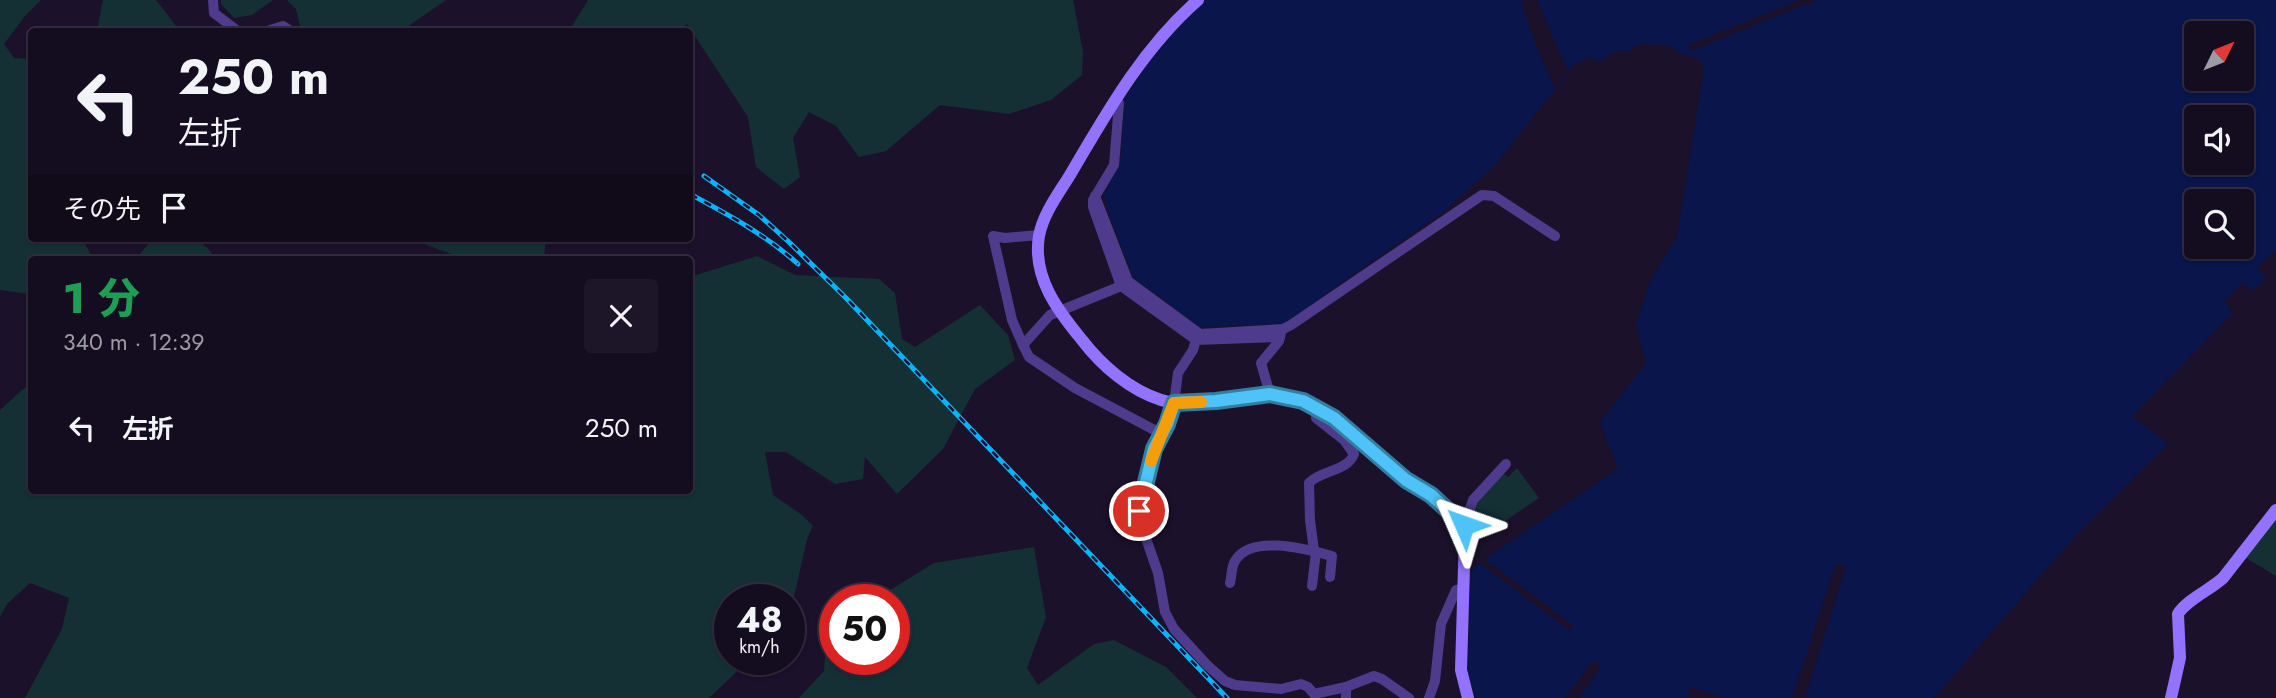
<!DOCTYPE html>
<html lang="ja">
<meta charset="utf-8">
<style>
:root{--surface:#140d20;--page:#1d1629;--text:#f1f3f6;--muted:#9d9ca5;--line:#332d3e}
body{margin:0;font-family:Jost,"Noto Sans JP",sans-serif;background:var(--page);color:var(--text);height:100vh;display:flex;flex-direction:column;font-size:26px;white-space:nowrap}
*{box-sizing:border-box;margin:0}
p{font-size:23px;color:var(--muted)}
.icon{flex:none;width:38px;height:38px;fill:none;stroke:currentColor;stroke-width:2;stroke-linecap:round;stroke-linejoin:round}
.map{position:relative;flex:1;overflow:hidden}
.details{position:absolute;left:28px;top:256px;width:665px;height:238px;display:flex;flex-direction:column;background:var(--surface);border-radius:7px;box-shadow:0 2px 5px #0004,0 0 0 2px var(--line)}
.details>*{flex:none}
.guide{position:absolute;left:28px;top:28px;width:665px;height:214px;border-radius:7px;box-shadow:0 2px 5px #0004,0 0 0 2px var(--line);background:#140d20;color:var(--text);overflow:hidden}
.needle{width:46px;rotate:47deg}
.controls{position:absolute;left:2184px;top:21px;display:grid;gap:14px}
.controls a{display:grid;place-items:center;width:70px;height:70px;border-radius:7px;background:var(--surface);box-shadow:0 2px 5px #0004,0 0 0 2px var(--line);font-size:35px}
.speed{position:absolute;left:714px;top:584px;display:flex;gap:14px;font-size:35px;font-weight:700;text-align:center}
.speed>*{display:grid;place-content:center;width:91px;height:91px;border-radius:50%;background:var(--surface);box-shadow:0 2px 5px #0004,0 0 0 2px var(--line);line-height:1}
.speed small{font-size:18px;font-weight:400}
.speed .limit{border:10px solid #d22;background:#fff;color:#111}
.pin{position:absolute;display:grid;place-items:center;width:60px;height:60px;color:#fff;margin:-30px;border:4px solid #fff;border-radius:50%;box-shadow:0 2px 7px #0007}
.me{position:absolute;width:77px;margin:-38px;rotate:313deg;stroke-linejoin:round;filter:drop-shadow(0 0 5px #0008)}
.turn{display:flex;align-items:center;gap:24px;height:147px;padding:0 35px;font-size:32px}
.turn .icon{width:91px;height:91px;stroke-width:2.5}
.turn b{display:block;font-size:49px;line-height:60px}
.then{display:flex;align-items:center;height:66px;padding:0 35px;background:#0003;gap:14px;font-size:26px}
.round{display:grid;place-items:center;flex:none;width:74px;height:74px;border-radius:7px;background:var(--page)}
.headline{display:flex;align-items:center;justify-content:space-between;height:119px;padding:0 35px}
h1{font-size:42px;font-weight:800;line-height:52px;color:#1e9e55}
ul{padding:0;list-style:none}
li{display:flex;align-items:center;gap:21px;height:105px;padding:0 35px}
li div{flex:1}
li b{display:block;font-size:26px}
li em{font-style:normal}
.map>svg:first-child{display:block}
.green{fill:#143035}
.water{fill:#0a154b;fill-rule:evenodd}
.pier{fill:#1b112b}
.lines{fill:none;stroke-linecap:round;stroke-linejoin:round}
.street{stroke:#4e3b8b;stroke-width:10}
.secondary{stroke:#9272ff;stroke-width:12}
.rail-casing{stroke:#07b4ff;stroke-width:5}
.rail{stroke:#1b112b;stroke-width:2.5;stroke-dasharray:8;stroke-linecap:butt}
.route-casing{stroke:#337fa1;stroke-width:18}
.route{stroke:#4fc3f7;stroke-width:12}
.slow{stroke:#f59e0b;stroke-width:12}
</style>
<div class="map">
<svg width="2276" height="698" viewBox="0 0 2276 698">
<rect width="100%" height="100%" fill="#1b112b"/>
<g class="green">
<path d="M0,0H41L25,16L4,44L14,58L31,59L32,238H82L93,259H32L31,294L0,290Z"/>
<path d="M103,0H156L180,31H97Z"/>
<path d="M221,0H273L252,15L234,18L221,4Z"/>
<path d="M287,0H446L401,31H301L296,9Z"/>
<path d="M588,0H1073L1083,52L1082,75L1051,100L1009,114L940,105L886,151L859,157L836,126L809,112L793,138L800,177L784,189L756,167L748,117L687,24L680,31H569Z"/>
<path d="M153,238C174,238 206,234 214,259H136Z"/>
<path d="M408,238H549L545,246L544,259H465Z"/>
<path d="M757,256L795,275L879,279L895,293L902,339L915,347L980,305L1008,335L1015,360L975,389L943,449L897,494L865,457L863,479L835,484L786,452H765L773,495L802,515L813,526L807,539L794,597L789,601L730,600V660H749L709,698H25L62,629L69,598L30,583L7,604L0,617V410L31,382L32,490H690V274L696,275Z"/>
<path d="M1517,468L1539,498L1492,530L1468,531C1469,505 1485,490 1502,472L1508,477Z"/>
<path d="M2276,510V576L2241,555Z"/>
<path d="M1034,547L1046,617L1027,668L1038,685L1094,644L1114,640L1166,667L1197,698H799L824,671L827,631L835,628V660H894V600H877L882,595L934,563Z"/>
</g>
<path class="water" d="M1205,0H2276V250L2257,268L2266,278L2253,291L2243,282L2224,302L2233,313L2132,416L2168,444L2077,534L1934,698H1805L1846,567L1836,563L1792,698H1726L1691,687L1686,698H1579L1601,667L1593,661L1565,698H1476L1467,674L1471,570L1479,563L1569,630L1573,625L1485,559L1618,469L1600,422L1646,363L1636,325L1651,279L1677,237L1704,68L1699,59L1680,53L1669,45L1639,44L1630,51H1616L1601,61L1589,57L1577,63L1568,71L1561,84L1548,98L1496,164L1445,211L1327,293L1287,324L1199,327L1133,277L1107,210L1104,193L1120,165L1125,98L1142,71L1186,16ZM2196,33H2242V79H2196ZM2196,117H2242V163H2196ZM2196,201H2242V247H2196Z"/>
<g class="pier">
<path d="M1523,0H1537L1568,71L1555,90L1534,40L1521,3Z"/>
<path d="M1799,0H1813L1814,3L1808,5L1806,4L1691,51L1688,45Z"/>
</g>
<g class="lines">
<g class="street">
<path d="M213,0L214,13L239,32"/>
<path d="M264,32L283,26L292,32"/>
<path d="M1116,99L1119,103L1114,165L1093,200V207L1121,286L1196,340"/>
<path d="M1095,196L1128,281L1200,334L1283,329L1291,325L1482,195L1494,196L1555,236"/>
<path d="M1039,235L1005,238L993,236L1012,320L1023,345L1050,315L1121,286"/>
<path d="M1280,337L1196,340L1193,350L1178,373L1174,403L1155,449L1138,511L1140,521L1158,573L1165,612L1174,629L1207,665L1225,681L1235,685L1281,689L1301,684L1308,687L1314,694L1346,687L1374,676L1382,679L1409,698"/>
<path d="M1023,345L1029,357L1075,388L1160,433"/>
<path d="M1270,394L1261,363L1279,341L1281,333"/>
<path d="M1464,525L1473,500L1506,464"/>
<path d="M1314,551L1310,520L1309,483C1321,470 1347,472 1354,454L1344,440L1316,418L1317,408"/>
<path d="M1230,583C1232,576 1231,567 1235,561C1251,533 1309,550 1332,556L1330,577"/>
<path d="M1312,586L1316,552"/>
<path d="M1346,687V698"/>
<path d="M1429,698L1435,681L1441,624L1456,590L1464,588"/>
</g>
<g class="secondary">
<path d="M1198,0C1143,48 1107,112 1070,175C1059,193 1043,214 1039,236C1032,277 1058,311 1082,340C1102,366 1130,390 1161,400C1205,414 1255,384 1303,401C1342,415 1372,452 1404,478C1422,492 1442,502 1459,519C1463,523 1464,527 1465,533L1461,670L1468,698"/>
<path d="M2171,698L2180,658L2178,614C2186,600 2210,590 2223,578L2276,510"/>
</g>
<defs>
<g id="rail">
<path d="M704,176L759,215L790,243L846,298L1227,698"/>
<path d="M690,194C727,214 766,235 798,264"/>
</g>
</defs>
<use href="#rail" class="rail-casing"/>
<use href="#rail" class="rail"/>
</g>
<g class="lines">
<defs>
<path id="route" d="M1139,511L1154,449L1167,424L1174,403L1216,401L1270,394L1303,401L1334,418L1406,480L1431,495L1464,525"/>
</defs>
<use href="#route" class="route-casing"/>
<use href="#route" class="route"/>
<path class="slow" d="M1151,461L1174,403L1201,402"/>
</g>
</svg>
<div class="controls">
<a><svg class="needle" viewBox="-14 -14 28 28"><path d="M0-13l5 13h-10z" fill="#e53935"/><path d="M0 13l5-13h-10z" fill="#9d9ca5"/></svg></a>
<a><svg class="icon" aria-label="sound" viewBox="0 0 24 24"><path d="M4 9h4l5-4v14l-5-4H4zM17 9q2 3 0 6"/></svg></a>
<a><svg class="icon" aria-label="search" viewBox="0 0 24 24"><circle cx="10" cy="10" r="6"/><path d="M15 15l6 6"/></svg></a>
</div>
<div class="speed"><div>48<small>km/h</small></div><div class="limit">50</div></div>
<div class="pin" style="left:1139px;top:511px;background:#d93025"><svg class="icon" aria-label="arrive" viewBox="0 0 24 24"><path d="M6 21V4h12l-3 4 3 4H6"/></svg></div>
<svg class="me" style="left:1464px;top:525px" viewBox="-20 -20 40 40"><path d="M0-17L14 15 0 8-14 15z" fill="#4fc3f7" stroke="#fff" stroke-width="4"/></svg>
<div class="guide">
<div class="turn"><svg class="icon" aria-label="left" viewBox="0 0 24 24"><path d="M17 20v-9H6M10 6l-5 5 5 5"/></svg><div><b>250 m</b>左折</div></div>
<div class="then">その先<svg class="icon" aria-label="arrive" viewBox="0 0 24 24"><path d="M6 21V4h12l-3 4 3 4H6"/></svg></div>
</div>
<section class="details">
<div class="headline"><div><h1>1 分</h1><p>340 m · 12:39</p></div><a class="round"><svg class="icon" aria-label="close" viewBox="0 0 24 24"><path d="M6 6l12 12M18 6L6 18"/></svg></a></div>
<ul>
<li><svg class="icon" aria-label="left" viewBox="0 0 24 24"><path d="M17 20v-9H6M10 6l-5 5 5 5"/></svg><div><b>左折</b></div><em>250 m</em></li>
</ul>
</section>
</div>
